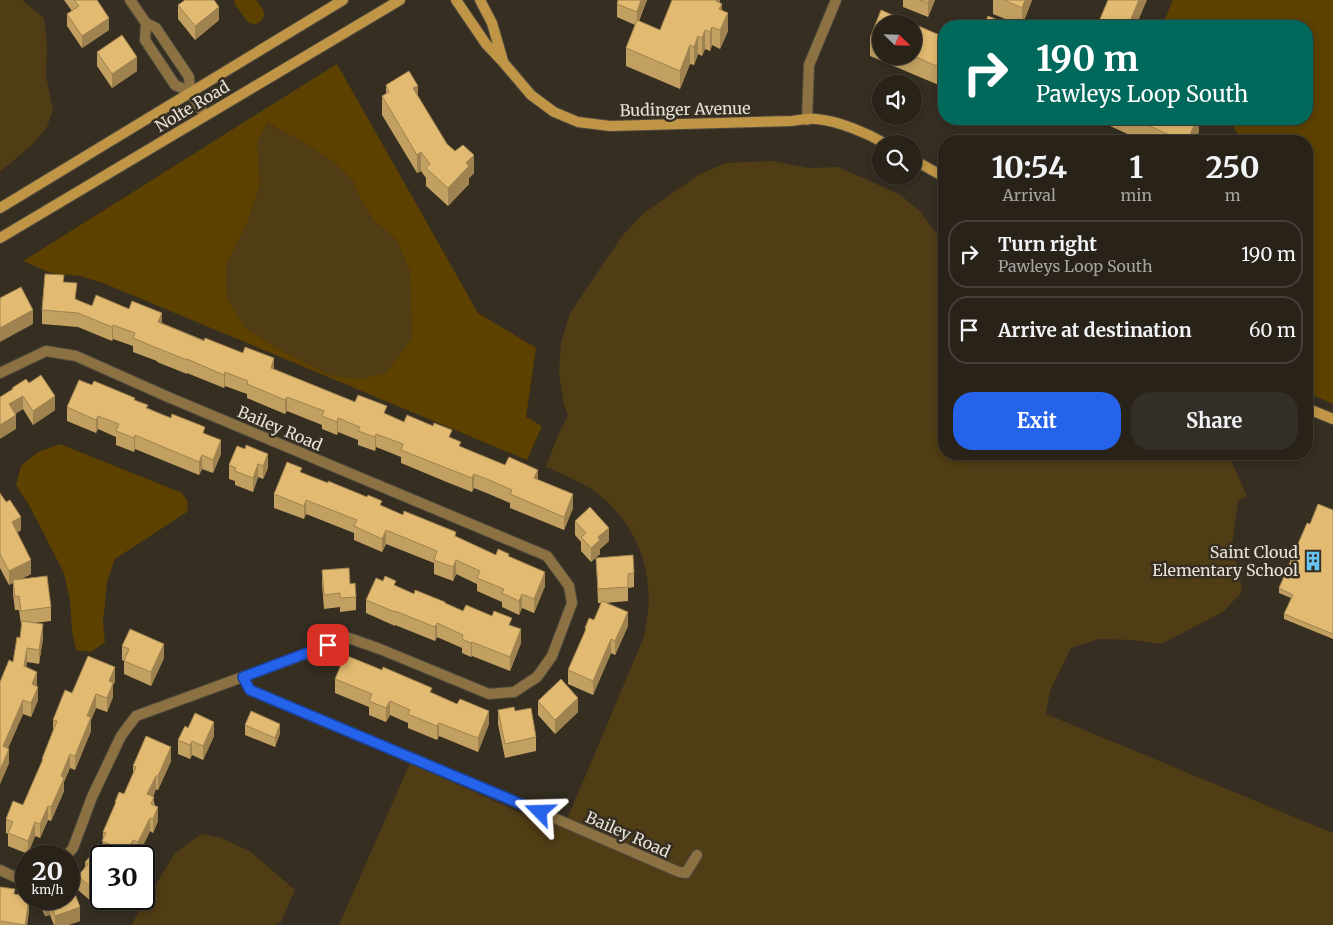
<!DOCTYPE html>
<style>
:root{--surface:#282219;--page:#342f26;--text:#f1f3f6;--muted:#a5a4a2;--line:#443f38;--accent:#2563eb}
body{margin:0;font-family:Merriweather,serif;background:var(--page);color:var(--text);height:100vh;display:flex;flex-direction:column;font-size:19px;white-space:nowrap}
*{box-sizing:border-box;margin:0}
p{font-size:16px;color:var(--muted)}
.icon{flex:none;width:28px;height:28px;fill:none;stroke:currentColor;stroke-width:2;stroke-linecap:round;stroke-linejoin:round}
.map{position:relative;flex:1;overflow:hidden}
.details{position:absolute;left:938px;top:135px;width:375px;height:325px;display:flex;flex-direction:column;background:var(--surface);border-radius:20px;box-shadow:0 2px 8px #0003,0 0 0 1px var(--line)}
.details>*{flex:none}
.guide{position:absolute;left:938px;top:20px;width:375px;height:105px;border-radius:20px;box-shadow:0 2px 8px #0003,0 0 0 1px var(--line);background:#00695c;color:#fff;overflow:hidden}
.needle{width:32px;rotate:113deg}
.controls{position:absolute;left:872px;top:15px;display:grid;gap:10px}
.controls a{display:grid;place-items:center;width:50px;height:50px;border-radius:50%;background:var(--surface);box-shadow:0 2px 8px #0003,0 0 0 1px var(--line);font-size:25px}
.speed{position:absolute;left:15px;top:845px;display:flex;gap:10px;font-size:25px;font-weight:700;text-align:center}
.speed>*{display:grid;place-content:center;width:65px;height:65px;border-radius:50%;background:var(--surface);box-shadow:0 2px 8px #0003,0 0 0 1px var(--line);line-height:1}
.speed small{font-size:12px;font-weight:400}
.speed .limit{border:2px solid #111;border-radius:8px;background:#fff;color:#111}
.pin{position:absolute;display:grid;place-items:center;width:42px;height:42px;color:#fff;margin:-21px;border-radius:10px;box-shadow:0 2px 8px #0006}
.me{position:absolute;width:55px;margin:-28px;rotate:292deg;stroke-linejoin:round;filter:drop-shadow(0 0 4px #0008)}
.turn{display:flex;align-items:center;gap:18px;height:105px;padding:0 15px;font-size:22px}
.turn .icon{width:65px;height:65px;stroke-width:2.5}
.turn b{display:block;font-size:35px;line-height:42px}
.eta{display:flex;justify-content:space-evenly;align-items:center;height:85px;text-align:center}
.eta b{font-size:30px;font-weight:700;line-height:35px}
.primary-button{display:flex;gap:10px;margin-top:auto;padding:10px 15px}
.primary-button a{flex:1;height:58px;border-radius:20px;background:var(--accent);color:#fff;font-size:20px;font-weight:700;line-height:58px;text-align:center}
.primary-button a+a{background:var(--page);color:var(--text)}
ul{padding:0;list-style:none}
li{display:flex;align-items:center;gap:15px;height:68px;margin:0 10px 8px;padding:0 5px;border:2px solid var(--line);border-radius:20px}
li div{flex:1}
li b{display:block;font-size:19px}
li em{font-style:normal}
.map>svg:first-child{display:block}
.green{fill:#503c15}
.water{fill:#5c4100;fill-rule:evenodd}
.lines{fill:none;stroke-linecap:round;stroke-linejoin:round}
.river{stroke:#5c4100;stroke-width:20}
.street-casing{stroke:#514b3f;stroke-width:12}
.secondary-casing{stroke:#514b3f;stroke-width:12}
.street{stroke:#8c7242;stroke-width:10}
.secondary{stroke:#c09646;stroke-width:10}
.wall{fill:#c2a061}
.shaded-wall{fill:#9e824f}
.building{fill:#e2ba71;stroke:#9e824f}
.route-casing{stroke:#184099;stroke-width:12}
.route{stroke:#2563eb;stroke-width:9}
.labels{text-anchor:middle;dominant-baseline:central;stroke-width:5;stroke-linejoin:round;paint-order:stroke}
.street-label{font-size:16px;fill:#e7e2da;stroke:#352e21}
.poi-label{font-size:16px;fill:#e7e2da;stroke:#352e21;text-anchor:end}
</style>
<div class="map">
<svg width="1333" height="925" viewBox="0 0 1333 925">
<rect width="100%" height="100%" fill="#352e21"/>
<g class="green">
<path d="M0,0H22L44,18L47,46L46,76L53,110L47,127L32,145L0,172Z"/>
<path d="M266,123L301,141L335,163L353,181L362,203L375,222L396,239L410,272L412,338L386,373L360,379L330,375L283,351L245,328L227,297L226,265L246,226L260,186L257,143Z"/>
<path d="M772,161L808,168L838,167L899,194L921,212L937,235L944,238V454H1228L1247,496L1238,501L1232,545L1240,577L1242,592L1223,612L1161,644L1133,640L1099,639L1071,648L1050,691L1046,714L1333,833V925H339L410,763L549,826L554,816L566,819L568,817L643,639C659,582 641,523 591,489C577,480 561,474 546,467L558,435L568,415L564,405L559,373L561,343L570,313L623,235L645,212L700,174L726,163Z"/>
<path d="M201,834L222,838L251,852L295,890L281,922L275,925H131L175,853Z"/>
</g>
<g class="water">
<path d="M1173,0H1333V404L1306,392V141H1235L1238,135L1229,119H1306V26H1162Z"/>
<path d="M337,64L478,313L536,348L526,417L542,426L527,460L103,283L80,276L51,273L23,261ZM267,123L301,141L335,163L353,181L362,203L375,222L396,239L410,272L412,338L386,373L360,379L330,375L283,351L245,328L227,297L226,265L246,226L260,185L257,143Z"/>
<path d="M60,444L182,493L188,502L187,512L115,559L107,582L103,622L105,642L91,652L76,650L72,631L70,601L64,573L29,505L16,485L21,466L38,452Z"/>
</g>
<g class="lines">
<path class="river" d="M244,0L254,14"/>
<defs>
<g id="street">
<path d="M130,0L146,23L156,28L189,77L190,92"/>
<path d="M146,23L145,40L175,85L190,92L205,115"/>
<path d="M807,120L809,65L836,0"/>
<path d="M0,373L46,351L76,356L168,397L547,556L569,586L572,603L552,656L537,677L514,692L489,694L380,649L349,638L136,716L121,736L92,797L73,848L66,856"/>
<path d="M243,677L250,690L559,820L679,872L686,873L697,855"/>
<path d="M0,870L15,877L26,875"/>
</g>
<g id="secondary">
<path d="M456,0L486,44L503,62L531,95L554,112L578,122L610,126L792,121C800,120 808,118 816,119C839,121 867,133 886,144"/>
<path d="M480,0L492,23L503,61"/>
<path d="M914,160L944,177"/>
<path d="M0,208L343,0"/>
<path d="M0,238L400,0"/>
<path d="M1306,408L1333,419"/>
</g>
</defs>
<use href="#street" class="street-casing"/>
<use href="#secondary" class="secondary-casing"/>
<use href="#street" class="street"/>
<use href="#secondary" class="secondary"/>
</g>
<g class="wall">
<path d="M64,0H97L109,30L82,48L67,26V14L72,11Z"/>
<path d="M618,0H647L639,21L660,30L720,0L719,3L728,31L720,49L712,45L710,51L705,49L702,56L698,54L694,65L690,64L680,89L626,66V48L635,25L617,17V4Z"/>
<path d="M903,0H935L928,17L903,7Z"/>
<path d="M993,0H1032L1022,26L993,14Z"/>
<path d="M178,5L219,20L195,40L178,19Z"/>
<path d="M881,24V56H914L944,37L941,86L870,56V38Z"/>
<path d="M97,52L137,71L112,88L97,66Z"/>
<path d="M386,85L418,96L447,144L474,173L469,178V184L448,206L426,186V178L421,171L417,173L382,115V96L386,94Z"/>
<path d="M1110,119H1199V132L1195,141H1143L1110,126Z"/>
<path d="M64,282L76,300L92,306L162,323L404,422L452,438L461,447L538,480L573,508L564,530L510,508V503L489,494L474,488L472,492L449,483L401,463V457L376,447L375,451L358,445V440L338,432L337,435L322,429V425L287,411L285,414L247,398V394L225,386L224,388L187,373V374L157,362V361L133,352V346L113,339L112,341L78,327L42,324V310Z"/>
<path d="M29,383L55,410L33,425L23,409L15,414L16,429L12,388Z"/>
<path d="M92,385L135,400L148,408L205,434L221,454L213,473L202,469L199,475L135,449L134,452L116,445V437L98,429L96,433L67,421V407Z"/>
<path d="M237,446L268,468L263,479L258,477L253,492L235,485V481L229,479V465Z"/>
<path d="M302,473L456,537L496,555L509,556L545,586L534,613L522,608L519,615L502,607V602L477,591V584L456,574L453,581L434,574V563L386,544L382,552L354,540V533L306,514L304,519L274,508V494Z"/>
<path d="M0,493L21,530L17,533L31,574L21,579L51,607V621L34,623L43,638L39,664L27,662L26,667L37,686L38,700L31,717L23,714L8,748L9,763L0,784L13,662L20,638L22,624H21L19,610H15L13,594V583L9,585L0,568Z"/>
<path d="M1333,510V639L1284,619V614L1291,598L1279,593V588Z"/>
<path d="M575,521L609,541L600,549V554L591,562L581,551V542L575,535Z"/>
<path d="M596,558L634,573V587L628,588V601L605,603L628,626L615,655L611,653L593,695L568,684V670L585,632V628L594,620L601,603H598Z"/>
<path d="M322,570L350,584L356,597V610L340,612V607L324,609L322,584Z"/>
<path d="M396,586L414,594L445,603L463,611L512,626L521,643L510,671L472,656L471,657L462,653V648L437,637L435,641L395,625V626L366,613V600Z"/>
<path d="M122,646L164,658L151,686L124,674V661L122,660Z"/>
<path d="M335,679L432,693L489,724L478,752L439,736L437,740L408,728V723L390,715L386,722L369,715V707L335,693Z"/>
<path d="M115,681L113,685V697L107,712L96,708L91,720V731L75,770L70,768L64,782V791L51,821L48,820L40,838L35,836L28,854L8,846V834L6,833V819L23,805L42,761V759L53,730V720L72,693Z"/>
<path d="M538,701L578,712L555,734L538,715Z"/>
<path d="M498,710L536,737V751L505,758L498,724Z"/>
<path d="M245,725L280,733L275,747L245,735Z"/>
<path d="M214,736L203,760L192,755L190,759L178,754V740Z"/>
<path d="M171,761L158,790L156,789L153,797L158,821L153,833L150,831L138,856L133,854L132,856H105L102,855L103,832L115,805V802L124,794L133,773V766Z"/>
<path d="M101,856V899H111L101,910L78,890V876L85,867V862Z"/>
<path d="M0,887L15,894L29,899V910L27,925H0Z"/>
<path d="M40,899H69L80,921L68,925H54L50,915L45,916L40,904Z"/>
</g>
<g class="shaded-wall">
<path d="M641,0H647L637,25V12Z"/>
<path d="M716,0H720L719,8L722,4V22Z"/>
<path d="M929,0H935L928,17V3Z"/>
<path d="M1025,0H1032L1022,26V8Z"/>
<path d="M1139,0H1147L1136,26H1128Z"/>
<path d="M219,7V20L195,40V26Z"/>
<path d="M728,13V31L720,49V30Z"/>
<path d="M109,18V30L82,48V36Z"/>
<path d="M712,27V45L710,51V32Z"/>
<path d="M705,30V49L702,56V38Z"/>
<path d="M698,36V54L694,65V47Z"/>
<path d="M690,45V64L680,89V71Z"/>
<path d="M137,57V71L112,88V74Z"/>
<path d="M944,63V81L941,86V68Z"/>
<path d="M418,86V104L413,88Z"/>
<path d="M1197,119H1199V132L1195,141H1187Z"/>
<path d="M421,152V171L417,173V155Z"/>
<path d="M474,155V173L469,178V184L448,206V188L466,163Z"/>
<path d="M33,310V324L0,342V328Z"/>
<path d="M162,313V327L158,322Z"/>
<path d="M113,325V339L112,341V327Z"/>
<path d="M274,358V372L271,368Z"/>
<path d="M225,372V386L224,388V375Z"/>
<path d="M23,396V409L9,418V404Z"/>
<path d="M55,396V410L33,425V411Z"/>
<path d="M287,397V411L285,414V400Z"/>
<path d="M16,415V429L0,439V425Z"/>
<path d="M98,416V429L96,433V420Z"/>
<path d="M338,418V432L337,435V422Z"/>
<path d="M376,434V447L375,451V437Z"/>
<path d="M135,435V449L134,452V438Z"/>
<path d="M221,440V454L213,473V460Z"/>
<path d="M268,454V468L263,479V466Z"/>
<path d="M202,455V469L199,475V462Z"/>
<path d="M258,464V477L253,492V478Z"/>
<path d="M538,470V483L534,478Z"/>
<path d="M474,474V488L472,492V478Z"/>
<path d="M573,494V508L564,530V517Z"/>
<path d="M306,500V514L304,519V506Z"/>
<path d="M21,517V530L12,536V522Z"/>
<path d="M609,528V541L600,549V554L591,562V548L598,537Z"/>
<path d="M386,530V544L382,552V539Z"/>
<path d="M31,560V574L14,583L13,580V583L9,585V571Z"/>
<path d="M456,560V574L453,581V567Z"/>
<path d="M545,572V586L534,613V599Z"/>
<path d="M522,594V608L519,615V601Z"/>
<path d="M628,612V626L615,655V641Z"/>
<path d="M437,623V637L435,641V627Z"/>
<path d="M43,624V638L39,664V650Z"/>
<path d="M521,629V643L510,671V657Z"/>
<path d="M611,639V653L593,695V681Z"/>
<path d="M472,642V656L471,657V643Z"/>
<path d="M164,644V658L151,686V672Z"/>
<path d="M27,648V662L24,680V666Z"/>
<path d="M115,667V681L113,685V697L107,712V698L109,681Z"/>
<path d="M37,672V686L32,684Z"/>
<path d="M38,687V700L31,717V703Z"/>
<path d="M96,694V708L91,720V731L75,770V756L87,716Z"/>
<path d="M578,698V712L555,734V720Z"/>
<path d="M23,700V714L3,760V746Z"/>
<path d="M390,701V715L386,722V708Z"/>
<path d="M489,711V724L478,752V738Z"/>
<path d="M214,722V736L203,760V746Z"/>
<path d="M439,723V736L437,740V726Z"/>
<path d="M280,724V733L275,747V738Z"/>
<path d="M192,741V755L190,759V745Z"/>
<path d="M171,747V761L158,790V776Z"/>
<path d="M9,749V763L0,784V770Z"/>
<path d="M70,754V768L64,782V791L51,821V807L61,776Z"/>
<path d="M156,776V789L147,808V794Z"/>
<path d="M48,806V820L40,838V824Z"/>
<path d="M158,807V821L153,833V819Z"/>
<path d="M150,818V831L138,856V842Z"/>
<path d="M35,822V836L28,854V841Z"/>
<path d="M133,840V854L132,856H127V852Z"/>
<path d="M29,899V910L27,925H25Z"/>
<path d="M101,899H111L101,910Z"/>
<path d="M50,901V915L45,916V903Z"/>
<path d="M80,907V921L68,925H55V916Z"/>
</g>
<g class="building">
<path d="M74,0H97L109,18L82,36L67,14L79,6Z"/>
<path d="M185,0H214L219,7L195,26L178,5Z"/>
<path d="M618,0H641L637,12L617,4Z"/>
<path d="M672,0H717L716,1L722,4L719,9L728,13L720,30L712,27L710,32L705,30L702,38L698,36L694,47L690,45L680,71L626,48L637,20L660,30Z"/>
<path d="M919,0H929L928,3Z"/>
<path d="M1004,0H1025L1022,8Z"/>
<path d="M1108,0H1139L1128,26H1097Z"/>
<path d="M881,10L913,24H881V42L870,38Z"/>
<path d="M988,16L1013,26H984Z"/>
<path d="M914,24L944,37V63L941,68L914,56Z"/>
<path d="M122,35L137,57L112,74L97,52Z"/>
<path d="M409,71L418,86L413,88L447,144L455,151L463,145L474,155L466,163L469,166L448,188L426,168L430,164L421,152L417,155L382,96L389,92L386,85Z"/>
<path d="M1134,119H1197L1187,141H1183Z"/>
<path d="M45,274L64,275L63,282L77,283L75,299L92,306L96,295L129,309L132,301L162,313L158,322L204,341L205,338L243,353L245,347L274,358L271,368L355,402L358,395L387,406L384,413L404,422L407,415L433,426L434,423L452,430L449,437L461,442L459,446L505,465L509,457L538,470L534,478L573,494L564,517L510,494L512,490L489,480L474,474L472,478L449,469L401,450L403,444L376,434L375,437L358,431L360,427L338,418L337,422L322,416L324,411L287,397L285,400L247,384L248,381L225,372L224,375L187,359V360L157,348L133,338L135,333L113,325L112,327L78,313L42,310Z"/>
<path d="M21,287L33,310L0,328V298Z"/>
<path d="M41,375L55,396L33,411L23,396L9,404L16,415L0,425V397L13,389L12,388L26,379L29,383Z"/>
<path d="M79,380L92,385L94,381L135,398L134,400L148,405L146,408L171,418L172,414L205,427L203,433L221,440L213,460L202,455L199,462L135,435L134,438L116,431L119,424L98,416L96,420L67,407Z"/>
<path d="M246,445L268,454L263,466L258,464L253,478L235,471L236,468L229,465L237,446L245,449Z"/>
<path d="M287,462L302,468L300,472L328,483V481L367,497L368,495L382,501L380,505L403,515L404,511L456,532L455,536L496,555L498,549L509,554L508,556L545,572L534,599L522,594L519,601L502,593L504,589L477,578L480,571L456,560L453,567L434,560L437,551L386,530L382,539L354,526L357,520L306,500L304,506L274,494Z"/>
<path d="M0,493L6,502L10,500L21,517L12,522L31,560L9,571L0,554Z"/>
<path d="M1318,504L1333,510V634L1284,614L1293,595L1279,588L1307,523L1310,524Z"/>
<path d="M590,507L609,528L598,537L600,540L591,548L581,537L586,533L575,521Z"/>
<path d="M633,555L634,573L628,574V587L598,589L596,558Z"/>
<path d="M349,568L350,584L355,583L356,597L340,598V593L324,595L322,570Z"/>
<path d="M47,576L51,607L21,611L19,596L15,597L13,580Z"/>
<path d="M385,576L396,581L394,585L414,594L415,590L445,602V603L463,611L466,605L492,616L494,611L512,618L509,625L521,629L510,657L472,642L471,643L462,639L463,635L437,623L435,627L395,611V612L366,600L376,578L383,581Z"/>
<path d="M602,601L628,612L615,641L611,639L593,681L568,670L586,629L585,628L589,618L594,620Z"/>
<path d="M22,621L43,624L39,650L27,648L24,666L37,672L32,684L38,687L31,703L23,700L3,746L9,749L0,770V682L9,660L13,662L17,637L20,638Z"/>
<path d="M130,629L164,644L151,672L124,661L129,649L122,646Z"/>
<path d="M345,655L382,670L383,667L432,688L430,692L457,704L460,699L489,711L478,738L439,723L437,726L408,714L410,710L390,701L386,708L369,701L372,694L335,679Z"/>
<path d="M88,656L115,667L109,681L113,683L107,698L96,694L87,716L91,717L75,756L70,754L61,776L64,778L51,807L48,806L40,824L35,822L28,841L8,833L13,822L6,819L13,801L23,805L43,759H42L57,721L53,720L65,690L72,693Z"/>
<path d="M561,679L578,698L555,720L538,701Z"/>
<path d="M514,707L515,711L531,708L536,737L505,744L498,710Z"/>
<path d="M251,711L280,724L275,738L245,725Z"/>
<path d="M195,713L214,722L203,746L192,741L190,745L178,740L185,726L188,728Z"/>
<path d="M146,736L171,747L158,776H156L147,794L154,797L151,804L158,807L153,819L150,818L138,842L133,840L127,852L102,841L106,833L103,832L116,802H115L119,792L124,794L136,767L133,766Z"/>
<path d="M96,850L103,856H101V896L78,876L88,864L85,862Z"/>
<path d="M71,883L80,907L55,916L50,901L45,903L43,899H69V884Z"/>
<path d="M0,887L15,889L14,894L26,896V899H29L25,925L0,921Z"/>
</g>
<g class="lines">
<defs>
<path id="route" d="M328,645L243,677L250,690L540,812"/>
</defs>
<use href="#route" class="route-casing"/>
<use href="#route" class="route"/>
</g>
<defs>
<symbol id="building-bare" viewBox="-9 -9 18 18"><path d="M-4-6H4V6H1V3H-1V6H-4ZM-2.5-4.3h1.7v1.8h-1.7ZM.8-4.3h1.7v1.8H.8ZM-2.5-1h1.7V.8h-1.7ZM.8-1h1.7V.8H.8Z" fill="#68c4f0" stroke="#352e21" stroke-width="2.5" paint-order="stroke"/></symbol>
</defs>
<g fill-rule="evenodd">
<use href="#building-bare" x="1299" y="547" width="28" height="28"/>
</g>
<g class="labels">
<g class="street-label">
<text transform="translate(192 106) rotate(-31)">Nolte Road</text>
<text transform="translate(685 109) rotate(-1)">Budinger Avenue</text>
<text transform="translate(280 428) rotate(23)">Bailey Road</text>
<text transform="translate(628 834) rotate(24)">Bailey Road</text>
</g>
<g class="poi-label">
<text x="1298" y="552">Saint Cloud<tspan x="1298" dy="18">Elementary School</tspan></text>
</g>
</g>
</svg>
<div class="controls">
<a><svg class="needle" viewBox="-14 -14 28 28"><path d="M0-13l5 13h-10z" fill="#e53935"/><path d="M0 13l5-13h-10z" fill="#a5a4a2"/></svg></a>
<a><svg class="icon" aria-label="sound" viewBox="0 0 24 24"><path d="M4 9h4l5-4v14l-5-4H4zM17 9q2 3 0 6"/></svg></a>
<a><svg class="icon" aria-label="search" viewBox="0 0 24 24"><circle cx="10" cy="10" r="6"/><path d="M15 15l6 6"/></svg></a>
</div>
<div class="speed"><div>20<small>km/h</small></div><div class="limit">30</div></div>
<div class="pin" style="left:328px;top:645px;background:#d93025"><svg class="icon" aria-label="arrive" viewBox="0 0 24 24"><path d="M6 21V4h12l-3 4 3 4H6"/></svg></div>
<svg class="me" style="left:540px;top:812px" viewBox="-20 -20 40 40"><path d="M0-17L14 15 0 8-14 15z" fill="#2563eb" stroke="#fff" stroke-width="4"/></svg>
<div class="guide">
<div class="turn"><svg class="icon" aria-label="right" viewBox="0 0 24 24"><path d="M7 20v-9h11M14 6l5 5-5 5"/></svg><div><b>190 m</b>Pawleys Loop South</div></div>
</div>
<section class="details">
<div class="eta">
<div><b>10:54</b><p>Arrival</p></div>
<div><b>1</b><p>min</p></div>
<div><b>250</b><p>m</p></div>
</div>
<ul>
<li><svg class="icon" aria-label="right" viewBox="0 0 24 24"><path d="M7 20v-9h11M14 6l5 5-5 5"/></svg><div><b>Turn right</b><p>Pawleys Loop South</p></div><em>190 m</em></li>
<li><svg class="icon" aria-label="arrive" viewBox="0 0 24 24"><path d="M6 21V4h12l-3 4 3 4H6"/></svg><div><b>Arrive at destination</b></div><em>60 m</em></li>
</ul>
<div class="primary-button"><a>Exit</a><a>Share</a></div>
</section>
</div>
